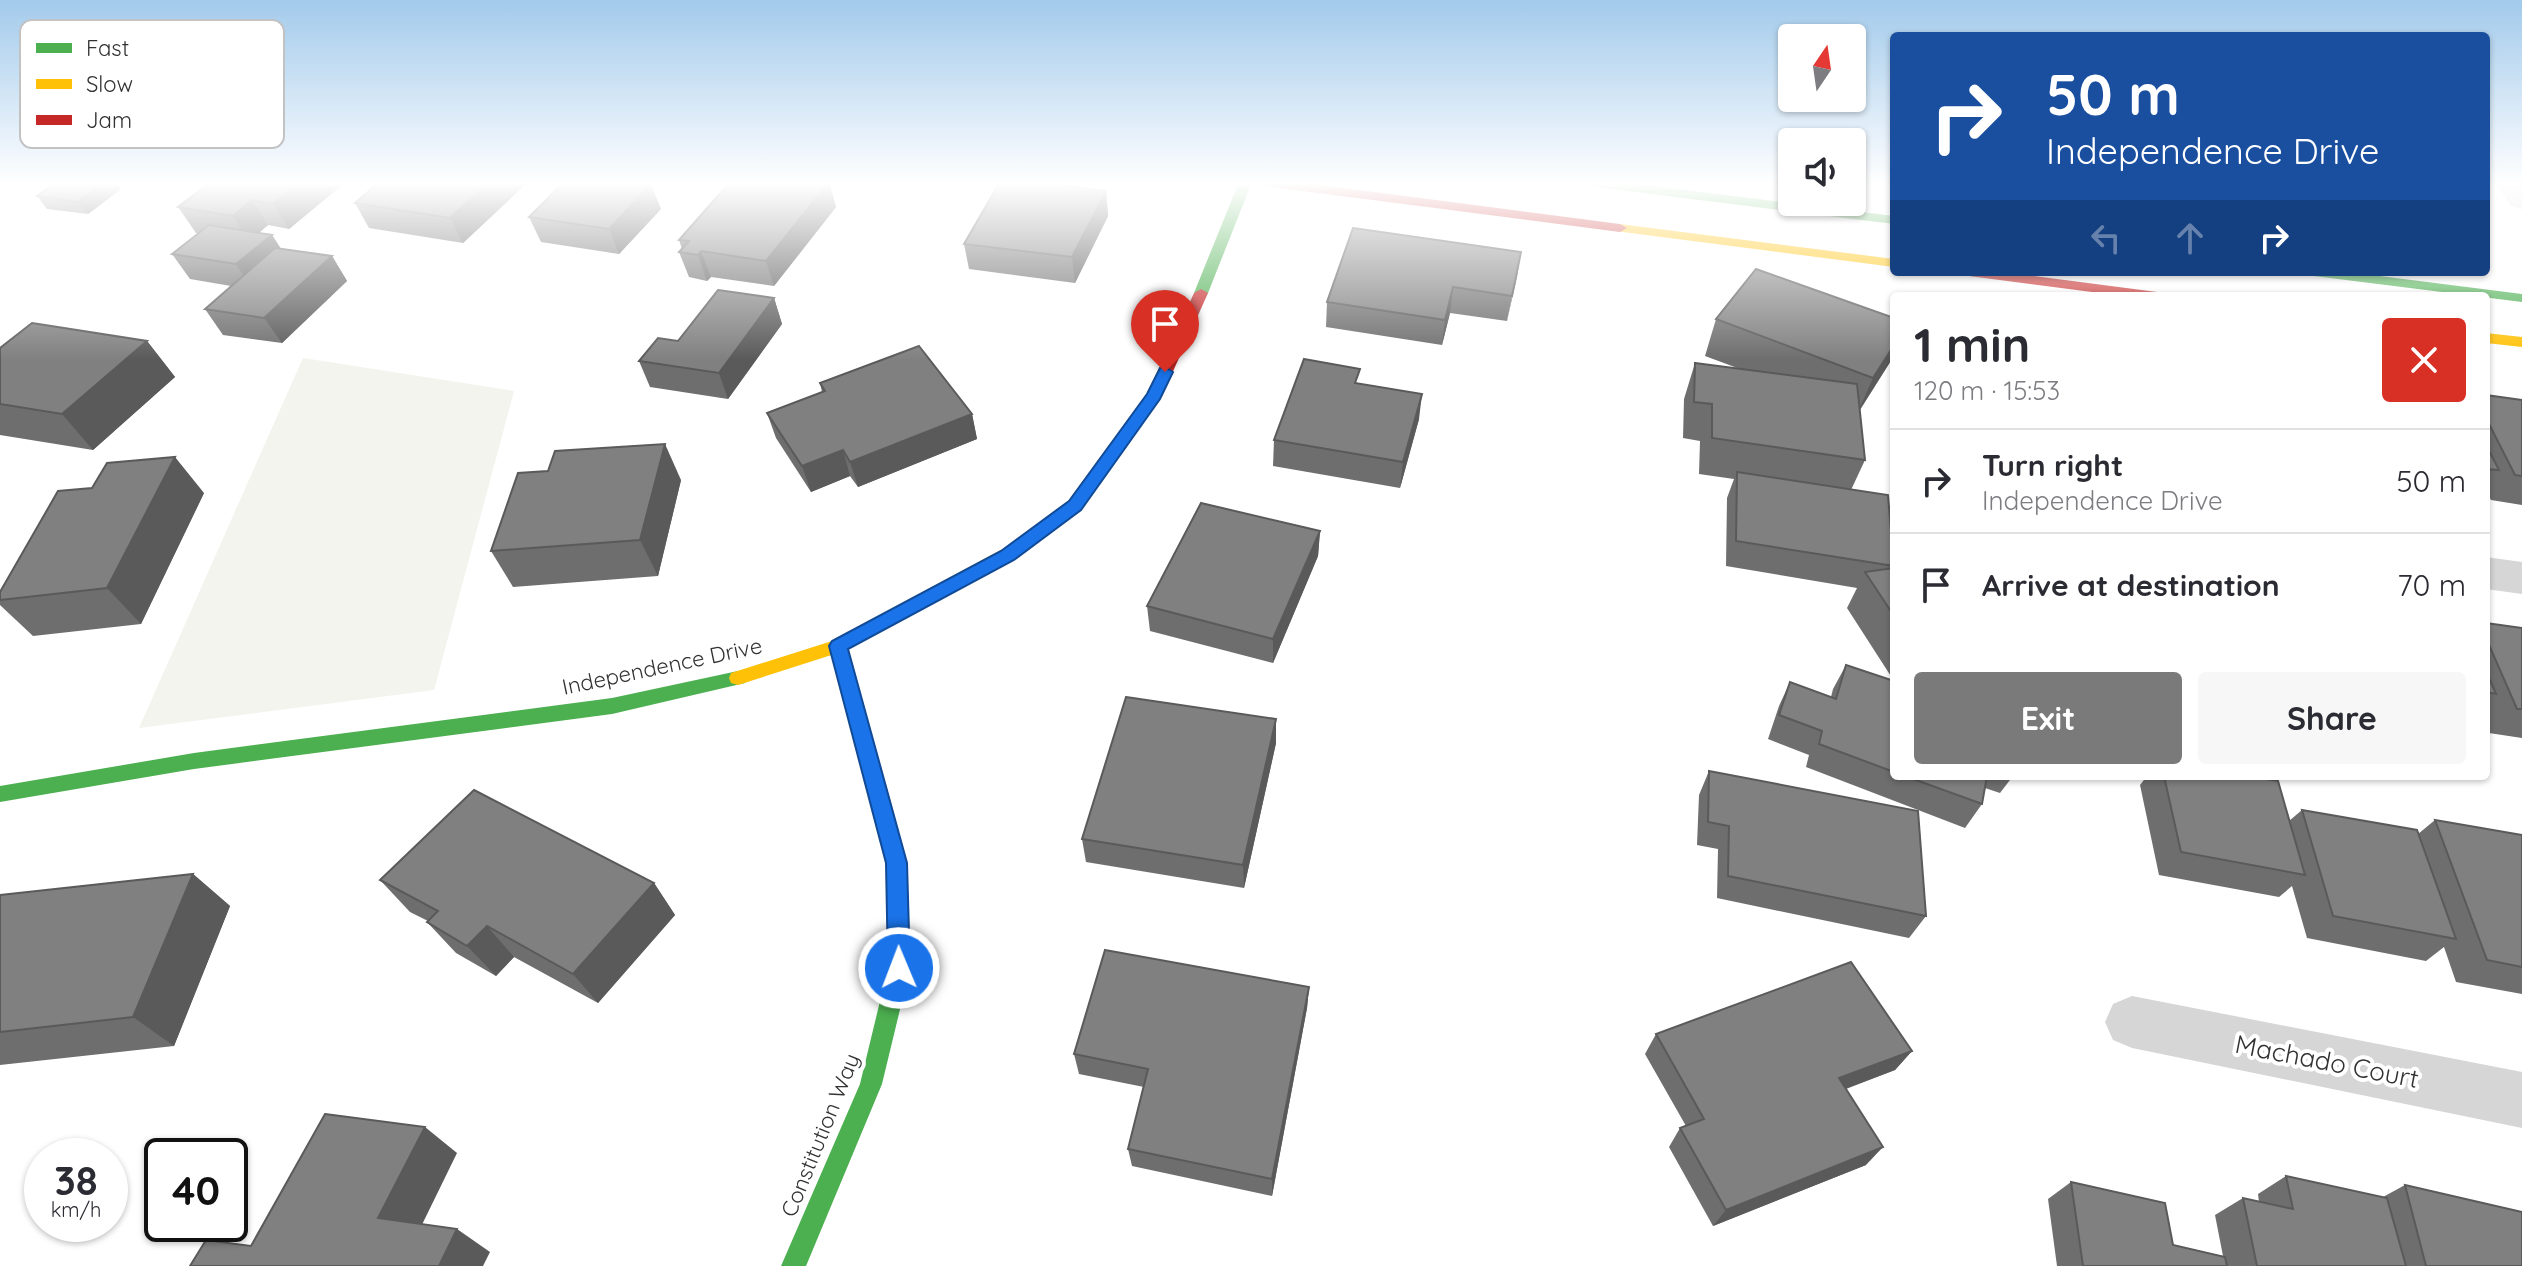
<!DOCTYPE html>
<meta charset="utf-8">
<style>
:root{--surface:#fff;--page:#f7f7f7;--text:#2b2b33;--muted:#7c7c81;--line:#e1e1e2;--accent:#7a7a7a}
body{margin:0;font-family:Quicksand,sans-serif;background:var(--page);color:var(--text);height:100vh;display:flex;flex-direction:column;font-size:30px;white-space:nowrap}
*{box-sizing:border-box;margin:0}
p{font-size:26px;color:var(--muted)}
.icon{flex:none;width:44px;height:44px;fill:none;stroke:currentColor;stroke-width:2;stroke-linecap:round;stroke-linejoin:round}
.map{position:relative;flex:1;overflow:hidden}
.drawer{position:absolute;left:1890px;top:292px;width:600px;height:488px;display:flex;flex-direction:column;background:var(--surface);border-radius:8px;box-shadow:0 2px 6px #0004}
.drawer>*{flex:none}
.guide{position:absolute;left:1890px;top:32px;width:600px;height:244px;border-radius:8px;box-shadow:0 2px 6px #0004;background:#1a4fa0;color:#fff;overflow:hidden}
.needle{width:52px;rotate:13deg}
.controls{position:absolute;left:1778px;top:24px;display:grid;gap:16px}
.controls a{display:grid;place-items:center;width:88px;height:88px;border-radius:8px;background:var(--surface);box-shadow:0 2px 6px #0004;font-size:40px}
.speed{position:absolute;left:24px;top:1138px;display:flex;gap:16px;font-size:40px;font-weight:700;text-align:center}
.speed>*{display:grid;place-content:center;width:104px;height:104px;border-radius:50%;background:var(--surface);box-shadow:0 2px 6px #0004;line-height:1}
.speed small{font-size:20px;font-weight:400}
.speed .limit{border:4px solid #111;border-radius:12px;background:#fff;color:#111}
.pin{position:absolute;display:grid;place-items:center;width:68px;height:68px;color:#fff;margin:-82px -34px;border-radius:50% 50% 50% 0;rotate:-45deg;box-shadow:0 0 8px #0007}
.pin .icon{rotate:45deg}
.me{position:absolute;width:88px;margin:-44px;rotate:359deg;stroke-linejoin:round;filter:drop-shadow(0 0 6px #0008)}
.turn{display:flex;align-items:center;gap:28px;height:168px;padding:0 24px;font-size:36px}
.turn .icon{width:104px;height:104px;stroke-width:2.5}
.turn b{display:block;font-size:56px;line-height:68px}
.lanes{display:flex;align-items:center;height:76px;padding:0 24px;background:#0003;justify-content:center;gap:40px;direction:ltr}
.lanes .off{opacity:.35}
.round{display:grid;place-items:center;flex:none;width:84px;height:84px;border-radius:8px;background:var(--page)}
.summary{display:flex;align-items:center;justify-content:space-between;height:136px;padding:0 24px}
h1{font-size:48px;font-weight:800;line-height:60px}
.button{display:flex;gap:16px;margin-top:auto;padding:16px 24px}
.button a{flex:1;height:92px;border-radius:8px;background:var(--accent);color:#fff;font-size:32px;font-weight:800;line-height:92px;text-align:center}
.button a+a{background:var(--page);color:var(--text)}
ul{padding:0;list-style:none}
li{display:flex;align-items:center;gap:24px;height:104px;padding:0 24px;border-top:2px solid var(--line)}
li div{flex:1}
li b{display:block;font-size:30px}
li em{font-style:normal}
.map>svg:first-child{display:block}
.green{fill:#f2f4ed}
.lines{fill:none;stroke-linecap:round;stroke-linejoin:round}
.street{fill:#d6d6d6;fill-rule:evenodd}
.fast{fill:#4caf50;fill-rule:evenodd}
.slow{fill:#ffc107;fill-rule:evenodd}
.jam{fill:#c62828;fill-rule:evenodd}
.wall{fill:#6e6e6e}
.shaded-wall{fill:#5a5a5a}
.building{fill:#808080;stroke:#5a5a5a;stroke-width:2}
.route{fill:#1a73e8;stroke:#114b97;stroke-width:2}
.labels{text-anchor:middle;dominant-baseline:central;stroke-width:8;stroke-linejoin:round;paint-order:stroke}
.street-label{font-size:22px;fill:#323232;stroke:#fff}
.near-street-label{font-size:26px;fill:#323232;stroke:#fff}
.key{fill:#fff;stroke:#c2c2c2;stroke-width:2}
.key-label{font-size:22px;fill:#323232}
</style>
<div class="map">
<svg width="2522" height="1266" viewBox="0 0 2522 1266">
<rect width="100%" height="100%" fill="#fff"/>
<path class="green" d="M303,358L514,391L434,690L139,728Z"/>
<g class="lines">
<g class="street">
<path d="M2495,182H2522V209L2511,206Z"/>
<path d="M2486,557L2522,562V594L2486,589Z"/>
<path d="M2132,996L2522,1072V1128L2132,1048L2113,1040L2105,1022L2113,1004Z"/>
</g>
<g class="fast">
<path d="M1239,182H1252L1208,293L1206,296H1196L1194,293Z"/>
<path d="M1581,182H1621L1894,216V224L1587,186Z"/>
<path d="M2307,272H2348L2522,294V302L2314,276Z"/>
<path d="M738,671L745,673L747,678L745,683L612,714L194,769L0,802V786L194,753L612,698Z"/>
<path d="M881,795L888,797L891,803L907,863L910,968L882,1084L806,1266H781L860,1084L888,968L887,863L871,803L874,797Z"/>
</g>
<g class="slow">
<path d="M1620,224L1894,259V267L1615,231V225Z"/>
<path d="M2486,333L2522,337V347L2486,343Z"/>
<path d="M1025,537L1034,543L1014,560L844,651L738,685L731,683L729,678L731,673L832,641Z"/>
</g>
<g class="jam">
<path d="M1259,182H1298L1620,224L1627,228L1620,232L1265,186Z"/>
<path d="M1962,272H2002L2157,292L2164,296H2123L1969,276Z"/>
<path d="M1201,289L1208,293L1162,396L1081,509L1031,547H1019L1016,543L1019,539L1069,501L1147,395L1194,293Z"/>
<path d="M838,639L844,641L847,646L891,803L888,809L881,811L874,809L871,803L829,646L832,641Z"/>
</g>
</g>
<g class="wall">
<path d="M379,182H526V184L463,243L369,228L355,203Z"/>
<path d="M829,182L836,207L774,286L711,277L707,281L689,277L679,252L682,249L679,240L769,184Z"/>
<path d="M341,186L289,229L268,225L259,233L272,235L281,249L332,256L347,281L282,343L223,335L205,309L231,286L190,279L172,254L198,233H196L178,207Z"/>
<path d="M121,189L88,214L47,209L37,196Z"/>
<path d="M1106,191L1108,216L1075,283L969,269L964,244Z"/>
<path d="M661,209L619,254L541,242L529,217Z"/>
<path d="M1521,252L1507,321L1450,313L1442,345L1326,327L1327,302Z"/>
<path d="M774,298L782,324L728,399L650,387L639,361L678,341Z"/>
<path d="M1716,319L1892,359L1860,410L1865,460L1851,490L1894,566L1893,568H1894V776H2013L2000,793L1985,788L1982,804L1965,828L1806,767L1809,755L1768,739L1779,706L1790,682L1831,697L1833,689L1846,665L1894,681L1847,608L1857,588L1726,566L1727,498L1734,479L1699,474L1700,441L1683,438L1684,399L1695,363L1740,369L1705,356Z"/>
<path d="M147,341L175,377L93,450L0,435V348Z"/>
<path d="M820,383L972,414L977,439L858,487L850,476L811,492L776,438L767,413L822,392Z"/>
<path d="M1359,384L1419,419L1400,488L1273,466L1274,440Z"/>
<path d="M2486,395L2522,400V505L2491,500L2486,491Z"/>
<path d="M681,480L658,576L513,587L491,551Z"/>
<path d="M204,493L141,624L33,636L0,605V592Z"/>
<path d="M1320,531L1318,556L1273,663L1150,631L1147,606Z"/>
<path d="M2486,623L2522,628V738L2489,733L2486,725Z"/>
<path d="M1276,743L1244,888L1086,862L1082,839Z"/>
<path d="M1709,771L1926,916L1909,938L1717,898L1718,849L1697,845L1699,795Z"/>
<path d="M2147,776H2247L2289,821L2302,810L2418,834L2435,820L2522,835V994L2456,982L2444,947L2426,961L2307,938L2292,886L2279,897L2159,875L2140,785Z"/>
<path d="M193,874L230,906L174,1046L0,1065V895Z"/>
<path d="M380,880L654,883L675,915L598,1003L514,957L496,976L456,953L427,922L428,921L410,912Z"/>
<path d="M1309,987L1307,1008L1272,1196L1132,1166L1128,1149L1144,1087L1079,1074L1074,1054Z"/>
<path d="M1656,1034L1912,1051L1895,1070L1846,1089L1866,1165L1713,1226L1669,1147L1680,1128L1686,1126L1645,1054Z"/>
<path d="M2286,1176L2383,1197L2405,1185L2522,1266H2057L2048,1199L2071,1182L2173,1245L2223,1256L2215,1215L2243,1198L2259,1202L2258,1194Z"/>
</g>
<g class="shaded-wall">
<path d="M104,182H116L121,189L88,214L78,202Z"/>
<path d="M300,182H339L341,186L289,229L273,204Z"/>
<path d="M489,182H526V184L463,243L450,218Z"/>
<path d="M829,182L836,207L774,286L766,261Z"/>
<path d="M651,184L661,209L619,254L609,229Z"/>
<path d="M1106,191L1108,216L1075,283L1072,257Z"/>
<path d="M252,200L268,225L249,241L233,216Z"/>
<path d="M272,235L288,260L253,290L236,264Z"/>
<path d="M701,251L711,277L707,281L698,255Z"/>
<path d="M1521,252L1517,277L1507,321L1512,296Z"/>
<path d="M332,256L347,281L282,343L264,318Z"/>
<path d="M1453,287L1450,313L1442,345L1445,320Z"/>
<path d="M774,298L782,324L728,399L719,373Z"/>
<path d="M147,341L175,377L93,450L62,414Z"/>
<path d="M1894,345V355L1892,359L1857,414L1873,378Z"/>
<path d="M1422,394L1419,419L1400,488L1403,462Z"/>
<path d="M972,414L977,439L858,487L850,462Z"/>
<path d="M665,444L681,480L658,576L640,540Z"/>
<path d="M843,450L850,476L811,492L802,466Z"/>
<path d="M175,457L204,493L141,624L107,588Z"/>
<path d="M1320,531L1318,556L1273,663V639Z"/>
<path d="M1276,719V743L1244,888L1243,865Z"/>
<path d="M193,874L230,906L174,1046L133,1017Z"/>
<path d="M654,883L675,915L598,1003L573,974Z"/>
<path d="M487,926L514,957L496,976L467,946Z"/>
<path d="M1309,987L1307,1008L1272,1196V1179Z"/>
<path d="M1912,1051L1895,1070L1823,1097L1839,1078Z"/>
<path d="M425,1127L457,1153L414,1241L378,1218Z"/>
<path d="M1883,1147L1866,1165L1713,1226L1726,1210Z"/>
<path d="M457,1229L490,1252L483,1266H439Z"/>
</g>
<g class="building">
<path d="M56,182H104L78,202L37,196Z"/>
<path d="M211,182H300L273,204L252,200L233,216L178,207Z"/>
<path d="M379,182H489L450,218L355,203Z"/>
<path d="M564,182H640L651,184L609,229L529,217Z"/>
<path d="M730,182H758L769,184L771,182H829L766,261L701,251L698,255L679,252L689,241L679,240Z"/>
<path d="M1000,182H1035L1106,191L1072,257L964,244Z"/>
<path d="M209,225L272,235L236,264L172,254Z"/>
<path d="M1353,228L1521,252L1512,296L1453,287L1445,320L1327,302Z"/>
<path d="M275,248L332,256L264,318L205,309Z"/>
<path d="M1756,269L1894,318V345L1873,378L1716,319Z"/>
<path d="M718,290L774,298L719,373L639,361L658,338L678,341Z"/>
<path d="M32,323L147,341L62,414L0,404V348Z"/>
<path d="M919,346L972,414L850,462L843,450L802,466L767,413L825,391L820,383Z"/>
<path d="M1304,359L1360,369L1355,383L1422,394L1403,462L1274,440Z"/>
<path d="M1695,363L1857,384L1865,460L1712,438V404L1694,402Z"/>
<path d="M2486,395L2522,400V476L2515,475L2486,418Z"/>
<path d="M665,444L640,540L491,551L518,473L548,471L555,451Z"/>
<path d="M2486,445L2499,470L2486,469Z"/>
<path d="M175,457L107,588L0,600V592L58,491L92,488L107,463Z"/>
<path d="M1737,472L1888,495L1894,566L1736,541Z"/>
<path d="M1201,503L1320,531L1273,639L1147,606Z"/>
<path d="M1894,568V616L1865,572Z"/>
<path d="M2486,623L2522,628V709H2517L2486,638Z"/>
<path d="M1846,665L1894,681V772L1819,744L1822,731L1779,715L1790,682L1836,699Z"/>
<path d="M2486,671L2496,694L2486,692Z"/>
<path d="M1126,697L1276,719L1243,865L1082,839Z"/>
<path d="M1709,771L1918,811L1926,916L1728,876L1729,826L1708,822Z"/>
<path d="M1905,776H1987L1982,804Z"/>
<path d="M2164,776H2247L2278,781L2305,875L2181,852Z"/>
<path d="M474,790L654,883L573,974L487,926L467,946L427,922L438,911L380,880Z"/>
<path d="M2302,810L2417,830L2456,939L2333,916Z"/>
<path d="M2435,820L2522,835V967L2487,960Z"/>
<path d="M193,874L133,1017L0,1032V895Z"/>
<path d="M1105,950L1309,987L1272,1179L1128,1149L1148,1069L1074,1054Z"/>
<path d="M1851,962L1912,1051L1839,1078L1883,1147L1726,1210L1680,1128L1704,1119L1656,1034Z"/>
<path d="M325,1114L425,1127L378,1218L457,1229L439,1266H190L206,1240L251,1246Z"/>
<path d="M2286,1176L2387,1198L2406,1266H2257L2243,1198L2293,1209Z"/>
<path d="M2071,1182L2165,1203L2173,1245L2225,1257L2227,1266H2083Z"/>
<path d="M2405,1185L2522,1212V1266H2426Z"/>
</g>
<linearGradient id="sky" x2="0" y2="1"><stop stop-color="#a2caeb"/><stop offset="0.51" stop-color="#fff"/><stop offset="1" stop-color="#fff" stop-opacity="0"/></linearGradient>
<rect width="2522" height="360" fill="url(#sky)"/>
<path class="route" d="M1165,367L1173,372L1160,399L1081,510L1014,560L848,649L907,863L910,968L906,975L899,978L891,975L888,968L886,863L829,646L832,641L1001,551L1069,501L1147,394L1160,368Z"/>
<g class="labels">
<g class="street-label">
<text transform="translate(662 666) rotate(-12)">Independence Drive</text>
<text transform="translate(820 1135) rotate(-68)">Constitution Way</text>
</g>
<g class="near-street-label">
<text transform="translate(2327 1061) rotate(11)">Machado Court</text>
</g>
</g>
<rect x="20" y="20" width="264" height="128" rx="12" class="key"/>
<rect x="36" y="43" width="36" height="10" fill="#4caf50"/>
<rect x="36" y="79" width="36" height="10" fill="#ffc107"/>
<rect x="36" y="115" width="36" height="10" fill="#c62828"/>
<g class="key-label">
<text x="86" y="56">Fast</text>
<text x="86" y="92">Slow</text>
<text x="86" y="128">Jam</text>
</g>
</svg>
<div class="controls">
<a><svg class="needle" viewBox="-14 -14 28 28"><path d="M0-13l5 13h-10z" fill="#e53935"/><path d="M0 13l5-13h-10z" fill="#7c7c81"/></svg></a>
<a><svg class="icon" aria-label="sound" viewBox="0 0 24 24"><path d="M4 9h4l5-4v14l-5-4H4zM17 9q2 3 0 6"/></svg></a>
</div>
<div class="speed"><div>38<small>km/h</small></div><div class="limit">40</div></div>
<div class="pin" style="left:1165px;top:372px;background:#d93025"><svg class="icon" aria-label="arrive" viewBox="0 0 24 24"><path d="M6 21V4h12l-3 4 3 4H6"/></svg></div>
<svg class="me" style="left:899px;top:968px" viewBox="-20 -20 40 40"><circle r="17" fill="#1a73e8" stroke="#fff" stroke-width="3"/><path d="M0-11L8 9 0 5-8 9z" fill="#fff"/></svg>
<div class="guide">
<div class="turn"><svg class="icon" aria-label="right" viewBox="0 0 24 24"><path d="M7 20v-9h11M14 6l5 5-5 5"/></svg><div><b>50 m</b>Independence Drive</div></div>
<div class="lanes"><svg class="icon off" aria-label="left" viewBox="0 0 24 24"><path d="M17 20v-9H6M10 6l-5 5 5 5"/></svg><svg class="icon off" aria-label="ahead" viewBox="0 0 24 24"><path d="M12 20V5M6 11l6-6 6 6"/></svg><svg class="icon" aria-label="right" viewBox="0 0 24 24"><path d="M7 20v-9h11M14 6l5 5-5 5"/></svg></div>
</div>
<section class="drawer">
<div class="summary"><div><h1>1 min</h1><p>120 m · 15:53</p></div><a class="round" style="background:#d93025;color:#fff"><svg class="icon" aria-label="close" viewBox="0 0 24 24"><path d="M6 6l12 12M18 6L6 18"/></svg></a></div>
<ul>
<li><svg class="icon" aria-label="right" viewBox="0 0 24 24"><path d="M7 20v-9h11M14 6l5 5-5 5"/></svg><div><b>Turn right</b><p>Independence Drive</p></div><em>50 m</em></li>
<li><svg class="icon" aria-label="arrive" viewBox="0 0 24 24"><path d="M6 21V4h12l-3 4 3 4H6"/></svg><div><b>Arrive at destination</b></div><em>70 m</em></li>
</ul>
<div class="button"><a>Exit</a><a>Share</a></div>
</section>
</div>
